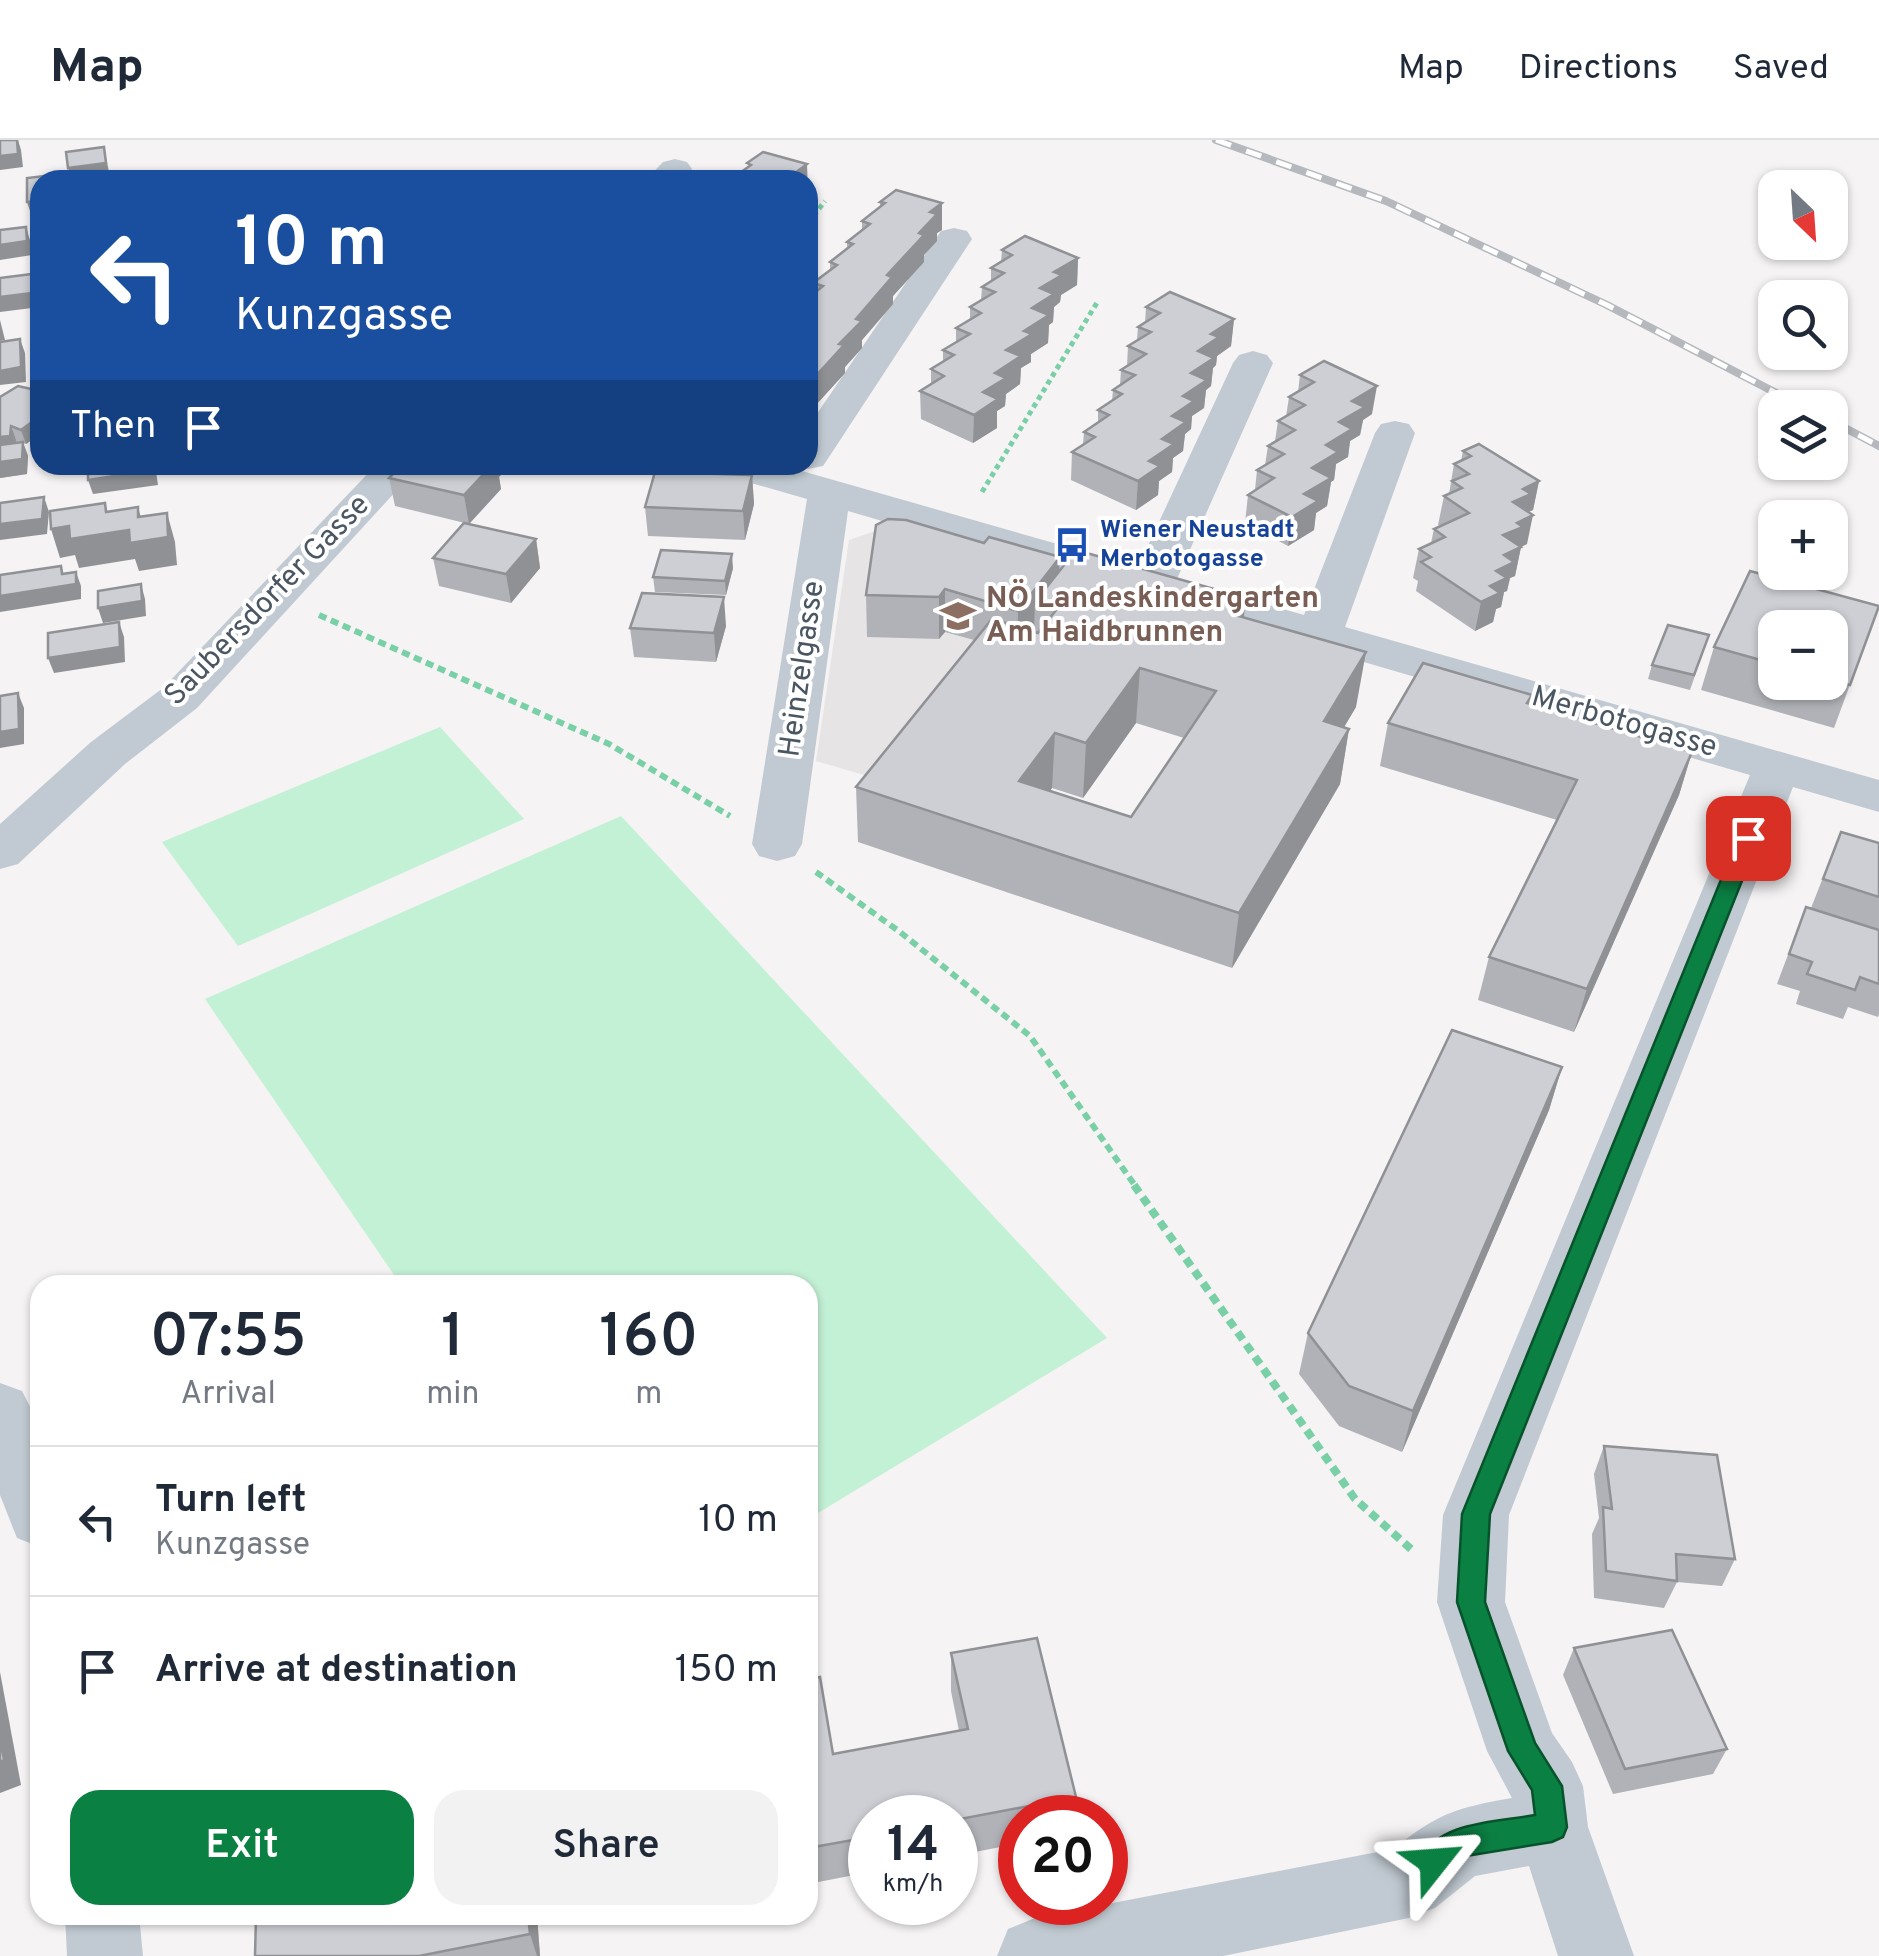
<!DOCTYPE html>
<meta charset="utf-8">
<style>
:root{--surface:#fff;--page:#f2f2f3;--text:#1f2937;--muted:#747a83;--line:#e0e1e3;--accent:#0b8043}
body{margin:0;font-family:Overpass,sans-serif;background:var(--page);color:var(--text);height:100vh;display:flex;flex-direction:column;font-size:38px;white-space:nowrap}
*{box-sizing:border-box;margin:0}
p{font-size:32px;color:var(--muted)}
.icon{flex:none;width:55px;height:55px;fill:none;stroke:currentColor;stroke-width:2;stroke-linecap:round;stroke-linejoin:round}
.map{position:relative;flex:1;overflow:hidden}
.drawer{position:absolute;left:30px;top:1135px;width:788px;height:650px;display:flex;flex-direction:column;background:var(--surface);border-radius:30px;box-shadow:0 2px 8px #0004}
.drawer>*{flex:none}
.guide{position:absolute;left:30px;top:30px;width:788px;height:305px;border-radius:30px;box-shadow:0 2px 8px #0004;background:#1a4fa0;color:#fff;overflow:hidden}
.needle{width:65px;rotate:155deg}
.controls{position:absolute;left:1758px;top:30px;display:grid;gap:20px}
.controls a{display:grid;place-items:center;width:90px;height:90px;border-radius:20px;background:var(--surface);box-shadow:0 2px 8px #0004;font-size:50px}
.speed{position:absolute;left:848px;top:1655px;display:flex;gap:20px;font-size:50px;font-weight:700;text-align:center}
.speed>*{display:grid;place-content:center;width:130px;height:130px;border-radius:50%;background:var(--surface);box-shadow:0 2px 8px #0004;line-height:1}
.speed small{font-size:25px;font-weight:400}
.speed .limit{border:15px solid #d22;background:#fff;color:#111}
.pin{position:absolute;display:grid;place-items:center;width:85px;height:85px;color:#fff;margin:-42px;border-radius:20px;box-shadow:0 5px 15px #0006}
.me{position:absolute;width:110px;margin:-55px;rotate:62deg;stroke-linejoin:round;filter:drop-shadow(0 0 8px #0008)}
.turn{display:flex;align-items:center;gap:35px;height:210px;padding:0 40px;font-size:45px}
.turn .icon{width:130px;height:130px;stroke-width:2.5}
.turn b{display:block;font-size:70px;line-height:85px}
.then{display:flex;align-items:center;height:95px;padding:0 40px;background:#0003;gap:20px;font-size:38px}
.eta{display:flex;justify-content:space-evenly;align-items:center;height:170px;text-align:center}
.eta b{font-size:60px;font-weight:600;line-height:70px}
.primary-button{display:flex;gap:20px;margin-top:auto;padding:20px 40px}
.primary-button a{flex:1;height:115px;border-radius:30px;background:var(--accent);color:#fff;font-size:40px;font-weight:600;line-height:115px;text-align:center}
.primary-button a+a{background:var(--page);color:var(--text)}
ul{padding:0;list-style:none}
li{display:flex;align-items:center;gap:30px;height:150px;padding:0 40px;border-top:2px solid var(--line)}
li div{flex:1}
li b{display:block;font-size:38px}
li em{font-style:normal}
header{display:flex;align-items:center;gap:60px;box-sizing:border-box;height:140px;padding:0 50px;background:var(--surface);border-bottom:2px solid var(--line)}
header strong{font-size:48px}
nav{display:flex;gap:55px;margin-inline-start:auto;font-size:35px}
.map>svg:first-child{display:block}
.education{fill:#e6e4e5}
.green{fill:#c3f1d5}
.lines{fill:none;stroke-linecap:round;stroke-linejoin:round}
.path-far2{stroke:#7ad0a6;stroke-width:5;stroke-dasharray:5 4;stroke-linecap:butt}
.path-far1{stroke:#7ad0a6;stroke-width:6;stroke-dasharray:8 5;stroke-linecap:butt}
.path{stroke:#7ad0a6;stroke-width:8;stroke-dasharray:9 6;stroke-linecap:butt}
.minor{fill:#c1cad2;fill-rule:evenodd}
.rail-casing{stroke:#b5b8bd;stroke-width:8}
.rail{stroke:#fff;stroke-width:5;stroke-dasharray:16;stroke-linecap:butt}
.wall{fill:#b0b2b7;fill-rule:evenodd}
.shaded-wall{fill:#909195}
.building{fill:#cdcfd5;stroke:#909195;stroke-width:2.5;fill-rule:evenodd}
.route{fill:#0b8043;stroke:#07532c;stroke-width:2.5}
.labels{text-anchor:middle;dominant-baseline:central;stroke-width:8;stroke-linejoin:round;paint-order:stroke}
.far-transit-label{font-size:25px;font-weight:bold;fill:#164399;stroke:#fff;text-anchor:start}
.education-label{font-size:30px;font-weight:bold;fill:#785e54;stroke:#fff;text-anchor:start}
.street-label{font-size:30px;fill:#4a5661;stroke:#fff}
</style>
<header>
<strong>Map</strong>
<nav><a>Map</a><a>Directions</a><a>Saved</a></nav>
</header>
<div class="map">
<svg width="1879" height="1816" viewBox="0 0 1879 1816">
<rect width="100%" height="100%" fill="#f5f3f3"/>
<path class="education" d="M884,388L1058,460L1017,513L885,641L816,621L849,400Z"/>
<g class="green">
<path d="M440,587L524,679L238,806L162,702Z"/>
<path d="M621,676L1107,1198L808,1379V1145H401L205,859Z"/>
</g>
<g class="lines">
<g class="path-far2">
<path d="M808,83L825,61"/>
<path d="M982,352L1098,161"/>
</g>
<g class="path-far1">
<path d="M319,475L609,604L730,676"/>
<path d="M816,732L900,792L1030,896L1136,1047"/>
</g>
<path class="path" d="M1134,1045L1355,1359L1412,1410"/>
<g class="minor">
<path d="M675,19L687,22L692,29L684,40H646L663,22Z"/>
<path d="M954,88L967,91L972,99L829,317L823,326L808,329L793,326L808,325V287L941,91Z"/>
<path d="M1253,211L1267,215L1273,223L1177,439L1304,475L1375,293L1381,284L1395,281L1409,284L1415,293L1345,487L1879,640V672L1793,647L1509,1375L1505,1462L1552,1593L1572,1622L1583,1646L1588,1687L1634,1816H1558L1529,1726L1475,1736L1435,1768L1409,1778L1223,1816H997L1008,1789L1035,1778L1393,1709C1439,1673 1455,1668 1512,1658L1487,1611L1437,1462L1443,1375L1750,635L848,371L802,704L795,716L777,721L759,716L752,704L807,359L720,334L714,325H781L1138,427L1233,223L1239,215Z"/>
<path d="M376,325H420L197,568L125,624L18,724L0,729V684L91,602L163,548Z"/>
<path d="M0,1243L22,1251L40,1286V1407L17,1398L0,1355Z"/>
<path d="M65,1775H139L143,1816H67Z"/>
</g>
<defs>
<g id="rail">
<path d="M1216,0L1386,61L1607,165L1805,268"/>
<path d="M1830,280L1879,306"/>
</g>
</defs>
<use href="#rail" class="rail-casing"/>
<use href="#rail" class="rail"/>
</g>
<g class="wall">
<path d="M880,62L942,63V90L937,93V101L924,115V122L893,156V164L862,200V208L845,227V233L814,267L808,265V158L814,153L813,143L830,130V122L847,109V102L862,90V81L880,67Z"/>
<path d="M1002,110L1078,118L1077,145L1061,155L1060,162L1054,167L1053,182L1049,185L1048,203L1031,214V222L1021,228L1020,244L1006,254L1005,266L997,271V288L973,303L921,279L920,251L931,244V229L943,222V210L956,202V188L970,180V167L981,161L982,147L991,141V128L1001,122Z"/>
<path d="M1146,167L1234,179L1231,206L1217,216L1216,225L1213,228L1211,246L1206,250L1204,268L1192,276L1191,289L1185,294L1183,311L1173,318L1172,332L1159,341L1158,355L1136,370L1071,340L1072,312L1083,304L1084,292L1098,283V270L1112,261L1113,250L1120,245L1121,230L1127,226L1128,206L1137,200L1138,187L1145,183Z"/>
<path d="M1300,235L1372,274L1363,280L1360,295L1350,301L1348,317L1336,324L1334,340L1331,342L1327,366L1316,373L1314,390L1288,406L1245,383L1248,355L1255,350L1257,330L1265,325L1268,306L1275,301L1278,281L1286,277L1289,257L1298,252Z"/>
<path d="M40,251V294L26,304L23,303L28,316L27,334L0,338V257Z"/>
<path d="M1463,311L1539,341L1533,370L1528,372L1527,404L1521,407L1515,436L1510,438L1507,451L1504,452L1501,467L1496,469L1493,482L1475,491L1416,451L1418,441L1413,438L1419,409L1431,403L1434,389L1440,386L1438,385L1444,356L1449,354L1454,324L1461,321Z"/>
<path d="M752,335L754,364L745,400L648,396L645,367Z"/>
<path d="M499,337L501,349L469,384L395,366L389,338Z"/>
<path d="M536,399L540,428L511,463L439,446L433,418Z"/>
<path d="M984,403L1060,432L1244,477L1356,567L1344,587L1349,589L1340,644L1232,828L858,702L856,647L974,500L945,492L939,499L867,497L866,455ZM1136,583L1184,598L1131,677L1050,651L1052,648L1083,658Z"/>
<path d="M733,428L726,455L655,452L653,437Z"/>
<path d="M1750,431L1879,466L1834,588L1701,550L1714,507ZM1775,488H1830V542H1775Z"/>
<path d="M726,486L716,522L634,517L630,488Z"/>
<path d="M1709,495L1690,550L1648,539L1652,525Z"/>
<path d="M1532,555L1530,564L1692,612L1679,655L1574,892L1478,860L1489,817L1557,680L1380,626L1388,583Z"/>
<path d="M1841,692L1879,703V874L1878,877L1848,867L1843,879L1796,864L1800,851L1777,844L1806,767L1811,768Z"/>
<path d="M1562,927L1549,970L1402,1312L1339,1286L1299,1234L1308,1193Z"/>
<path d="M1604,1306L1735,1419L1722,1446L1677,1442L1664,1468L1594,1458L1592,1394L1599,1378L1594,1334Z"/>
<path d="M1574,1508L1727,1609L1713,1634L1613,1654L1563,1535Z"/>
<path d="M951,1513L1076,1657L1074,1678H1020V1703L955,1716V1678H870V1732L808,1744V1539L833,1614L959,1591L951,1551Z"/>
<path d="M256,1775H537L540,1816H255Z"/>
</g>
<g class="shaded-wall">
<path d="M18,0L21,10L23,27L0,30V16Z"/>
<path d="M104,7L110,37L99,38V40H71L68,28Z"/>
<path d="M807,24L808,51V40H794L795,33Z"/>
<path d="M40,61V89H36L27,62Z"/>
<path d="M942,63V90L937,93V101L924,115V122L893,156V164L862,200V208L845,227V233L814,267L813,239L887,135L919,93L930,72Z"/>
<path d="M26,87L30,100L32,115L0,120V105Z"/>
<path d="M1078,118L1077,145L1061,155L1060,162L1054,167L1053,182L1049,185L1048,203L1031,214V222L1021,228L1020,244L1006,254L1005,266L997,271V288L973,303L974,275L983,252L995,233L1006,210L1024,191L1040,148L1054,132Z"/>
<path d="M40,152V167L0,172V157Z"/>
<path d="M1234,179L1231,206L1217,216L1216,225L1213,228L1211,246L1206,250L1204,268L1192,276L1191,289L1185,294L1183,311L1173,318L1172,332L1159,341L1158,355L1136,370L1138,341L1162,299L1191,233L1198,211L1211,194Z"/>
<path d="M0,180L5,200L0,201Z"/>
<path d="M20,199L25,213L26,242L0,245V231Z"/>
<path d="M1377,246L1372,274L1363,280L1360,295L1350,301L1348,317L1336,324L1334,340L1331,342L1327,366L1316,373L1314,390L1288,406L1292,377L1312,328L1352,261Z"/>
<path d="M40,276V294L26,304L21,290Z"/>
<path d="M11,286L16,300L15,310L0,312V297Z"/>
<path d="M23,302L28,316L27,334L0,338V322Z"/>
<path d="M155,325L158,345L93,354L88,340Z"/>
<path d="M487,325H511L499,337L501,349L469,384L464,355Z"/>
<path d="M752,335L754,364L745,400L743,371Z"/>
<path d="M1539,341L1533,370L1526,373L1533,375L1527,404L1518,408L1521,407L1515,436L1510,438L1507,451L1504,452L1501,467L1496,469L1493,482L1475,491L1481,462L1513,362L1523,349Z"/>
<path d="M44,357L49,372L47,394L0,400V384Z"/>
<path d="M105,363L114,392L138,377V367L146,396L167,373L175,402L177,425L139,431L135,419L79,428L75,415L60,418L51,389L69,386L106,372Z"/>
<path d="M536,399L540,428L511,463L506,434Z"/>
<path d="M732,414L733,428L726,455L725,441Z"/>
<path d="M1060,417L1058,460L1035,462L1034,490L1017,513L1018,471Z"/>
<path d="M61,426L66,441L76,432L81,446V459L0,472V456L62,434Z"/>
<path d="M141,444L145,459L146,476L103,483L98,468Z"/>
<path d="M945,449V492L939,499V457Z"/>
<path d="M724,457L726,486L716,522L714,493Z"/>
<path d="M1246,458L1240,513L1235,475Z"/>
<path d="M119,482L124,497L125,522L54,533L48,518Z"/>
<path d="M1366,512L1356,567L1315,636L1324,581Z"/>
<path d="M1140,528L1136,583L1083,658L1086,603Z"/>
<path d="M18,553L24,568V604L0,608V592Z"/>
<path d="M1349,589L1340,644L1232,828L1239,773Z"/>
<path d="M1055,593L1052,648L1017,696L1019,641Z"/>
<path d="M1692,612L1679,655L1574,892L1587,849Z"/>
<path d="M1562,927L1549,970L1402,1312L1413,1271Z"/>
<path d="M0,1532L21,1645L0,1653Z"/>
<path d="M528,1775H537L540,1816H537L530,1794Z"/>
</g>
<g class="building">
<path d="M0,0H17L18,14L0,16Z"/>
<path d="M104,7L106,23L68,28L66,12Z"/>
<path d="M763,12L807,24L795,33L802,35L794,40H730L751,25L747,23Z"/>
<path d="M96,30L97,40H40V61L27,62V38Z"/>
<path d="M896,50L942,63L930,72L937,74L919,93L924,95L887,135L892,137L856,179L862,181L839,204L844,205L813,239L808,238V158L823,146L813,143L837,125L830,122L853,104L847,102L870,84L862,81L885,63L880,62Z"/>
<path d="M26,87L27,101L0,105V90Z"/>
<path d="M1025,96L1078,118L1054,132L1062,135L1040,148L1054,154L1032,168L1049,175L1024,191L1032,194L1006,210L1021,216L995,233L1006,238L983,252L998,259L974,275L920,251L944,236L931,229L954,215L943,210L970,194L956,188L981,173L970,167L995,152L982,147L1004,133L991,128L1012,115L1002,110Z"/>
<path d="M40,133V152L0,157V138Z"/>
<path d="M1170,152L1234,179L1211,194L1219,197L1198,211L1214,218L1191,233L1207,240L1183,256L1194,261L1172,276L1186,282L1162,299L1174,304L1149,321L1160,326L1138,341L1072,312L1095,297L1084,292L1109,275L1098,270L1122,254L1113,250L1135,235L1121,230L1146,214L1128,206L1151,192L1138,187L1160,173L1146,167Z"/>
<path d="M20,199L21,227L0,231V202Z"/>
<path d="M1324,221L1377,246L1352,261L1365,267L1339,282L1352,289L1326,305L1338,312L1312,328L1331,338L1304,354L1318,361L1292,377L1248,355L1274,338L1257,330L1284,314L1268,306L1295,290L1278,281L1305,265L1289,257L1314,242L1300,235Z"/>
<path d="M18,246L40,251V276L21,290L11,286L10,296L0,297V257Z"/>
<path d="M23,302L22,319L0,322V305Z"/>
<path d="M1479,304L1539,341L1523,349L1531,354L1513,362L1533,375L1517,383L1523,387L1503,395L1521,407L1504,415L1514,422L1496,431L1507,438L1490,446L1500,453L1481,462L1421,422L1431,417L1419,409L1445,397L1434,389L1469,373L1444,356L1462,348L1452,341L1469,334L1454,324L1471,316L1463,311Z"/>
<path d="M88,325H153L154,330L88,340Z"/>
<path d="M402,325H492L464,355L389,338Z"/>
<path d="M655,332L752,335L743,371L645,367Z"/>
<path d="M44,357L42,379L0,384V363Z"/>
<path d="M105,363L106,372L138,367V377L167,373L168,397L130,403L129,390L70,399L69,386L51,389L50,371Z"/>
<path d="M888,379L906,380L984,403L989,397L1060,417L1018,471L945,449L939,457L866,455L876,385Z"/>
<path d="M464,383L536,399L506,434L433,418Z"/>
<path d="M661,410L732,414L725,441L653,437Z"/>
<path d="M1076,410L1246,458L1235,475L1366,512L1324,581L1349,589L1239,773L856,647L992,479L1038,493L1057,469L1035,462ZM1140,528L1216,551L1131,677L1019,641L1055,593L1086,603Z"/>
<path d="M61,426L62,434L76,432V444L0,456V435Z"/>
<path d="M1750,431L1879,466L1850,545L1830,540V488H1775V524L1714,507Z"/>
<path d="M141,444L142,461L98,468V451Z"/>
<path d="M642,453L724,457L714,493L630,488Z"/>
<path d="M119,482L120,507L48,518V493Z"/>
<path d="M1668,485L1709,495L1694,535L1652,525Z"/>
<path d="M1423,523L1532,555L1527,563L1692,612L1587,849L1489,817L1577,640L1388,583Z"/>
<path d="M18,553L19,589L0,592V556Z"/>
<path d="M1841,692L1879,703V757L1823,739Z"/>
<path d="M1806,767L1879,790V844L1860,837L1855,850L1807,834L1812,822L1789,814Z"/>
<path d="M1452,890L1562,927L1413,1271L1349,1246L1308,1193Z"/>
<path d="M1604,1306L1717,1315L1735,1419L1676,1414L1677,1441L1606,1431L1603,1367L1612,1369Z"/>
<path d="M1672,1490L1727,1609L1625,1629L1574,1508Z"/>
<path d="M1037,1498L1076,1657L955,1680V1678H870V1697L808,1708V1539L820,1537L833,1614L968,1589L951,1513Z"/>
<path d="M0,1597L4,1620L0,1622Z"/>
<path d="M256,1775H528L530,1794L419,1816H255Z"/>
</g>
<path class="route" d="M1748,692L1759,698L1490,1374L1485,1462L1535,1603L1562,1646L1567,1687L1563,1697L1552,1702L1466,1716L1434,1737L1423,1733L1419,1722C1436,1681 1497,1682 1535,1675L1532,1650L1508,1611L1457,1462L1462,1374L1738,698Z"/>
<defs>
<symbol id="bus-bare" viewBox="-9 -9 18 18"><path d="M-5-6H5V4H4V6H2V4H-2V6H-4V4H-5ZM-3.5-4V0h7V-4ZM-3.5 1.2v1.5H-2V1.2ZM2 1.2v1.5H3.5V1.2Z" fill="#1a4fb4" stroke="#fff" stroke-width="2.5" paint-order="stroke"/></symbol>
<symbol id="school-bare" viewBox="-9 -9 18 18"><path d="M0-5L7-2L0 1L-7-2ZM-4 1L0 2.5L4 1V4Q0 6-4 4Z" fill="#8d6e63" stroke="#fff" stroke-width="2.5" paint-order="stroke"/></symbol>
</defs>
<g fill-rule="evenodd">
<use href="#bus-bare" x="1047" y="380" width="50" height="50"/>
<use href="#school-bare" x="933" y="451" width="50" height="50"/>
</g>
<g class="labels">
<g class="far-transit-label">
<text x="1100" y="391">Wiener Neustadt<tspan x="1100" dy="29">Merbotogasse</tspan></text>
</g>
<g class="education-label">
<text x="986" y="459">NÖ Landeskindergarten<tspan x="986" dy="34">Am Haidbrunnen</tspan></text>
</g>
<g class="street-label">
<text transform="translate(268 461) rotate(-46)">Saubersdorfer Gasse</text>
<text transform="translate(803 529) rotate(-82)">Heinzelgasse</text>
<text transform="translate(1624 583) rotate(16)">Merbotogasse</text>
</g>
</g>
</svg>
<div class="controls">
<a><svg class="needle" viewBox="-14 -14 28 28"><path d="M0-13l5 13h-10z" fill="#e53935"/><path d="M0 13l5-13h-10z" fill="#747a83"/></svg></a>
<a><svg class="icon" aria-label="search" viewBox="0 0 24 24"><circle cx="10" cy="10" r="6"/><path d="M15 15l6 6"/></svg></a>
<a><svg class="icon" aria-label="layers" viewBox="0 0 24 24"><path d="M12 4l9 5-9 5-9-5zM3 14l9 5 9-5"/></svg></a>
<a>+</a>
<a>−</a>
</div>
<div class="speed"><div>14<small>km/h</small></div><div class="limit">20</div></div>
<div class="pin" style="left:1748px;top:698px;background:#d93025"><svg class="icon" aria-label="arrive" viewBox="0 0 24 24"><path d="M6 21V4h12l-3 4 3 4H6"/></svg></div>
<svg class="me" style="left:1434px;top:1722px" viewBox="-20 -20 40 40"><path d="M0-17L14 15 0 8-14 15z" fill="#0b8043" stroke="#fff" stroke-width="4"/></svg>
<div class="guide">
<div class="turn"><svg class="icon" aria-label="left" viewBox="0 0 24 24"><path d="M17 20v-9H6M10 6l-5 5 5 5"/></svg><div><b>10 m</b>Kunzgasse</div></div>
<div class="then">Then<svg class="icon" aria-label="arrive" viewBox="0 0 24 24"><path d="M6 21V4h12l-3 4 3 4H6"/></svg></div>
</div>
<section class="drawer">
<div class="eta">
<div><b>07:55</b><p>Arrival</p></div>
<div><b>1</b><p>min</p></div>
<div><b>160</b><p>m</p></div>
</div>
<ul>
<li><svg class="icon" aria-label="left" viewBox="0 0 24 24"><path d="M17 20v-9H6M10 6l-5 5 5 5"/></svg><div><b>Turn left</b><p>Kunzgasse</p></div><em>10 m</em></li>
<li><svg class="icon" aria-label="arrive" viewBox="0 0 24 24"><path d="M6 21V4h12l-3 4 3 4H6"/></svg><div><b>Arrive at destination</b></div><em>150 m</em></li>
</ul>
<div class="primary-button"><a>Exit</a><a>Share</a></div>
</section>
</div>
